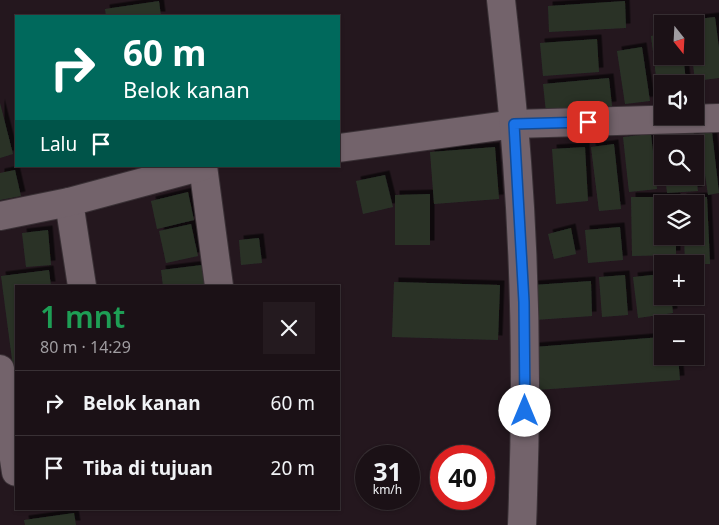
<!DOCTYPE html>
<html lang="id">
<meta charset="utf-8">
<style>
:root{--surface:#1b1116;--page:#241a1f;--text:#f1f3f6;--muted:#a09da1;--line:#393135}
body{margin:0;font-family:"Noto Sans",sans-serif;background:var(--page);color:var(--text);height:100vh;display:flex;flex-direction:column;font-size:19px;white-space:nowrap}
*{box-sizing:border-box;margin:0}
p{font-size:16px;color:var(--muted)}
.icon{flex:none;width:28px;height:28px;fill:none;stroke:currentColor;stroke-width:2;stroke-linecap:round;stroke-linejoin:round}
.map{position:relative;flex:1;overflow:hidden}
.sheet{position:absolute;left:15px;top:285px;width:325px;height:225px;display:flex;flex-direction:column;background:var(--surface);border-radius:0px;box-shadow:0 1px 4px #0004,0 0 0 1px var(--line)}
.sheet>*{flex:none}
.banner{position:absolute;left:15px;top:15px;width:325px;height:152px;border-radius:0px;box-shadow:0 1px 4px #0004,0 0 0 1px var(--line);background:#00695c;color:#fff;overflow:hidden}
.needle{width:32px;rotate:162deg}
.buttons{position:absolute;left:654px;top:15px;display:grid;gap:10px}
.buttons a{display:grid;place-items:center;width:50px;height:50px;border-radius:0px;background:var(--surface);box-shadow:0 1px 4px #0004,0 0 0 1px var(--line);font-size:25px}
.speed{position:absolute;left:355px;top:445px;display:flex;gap:10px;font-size:25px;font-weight:700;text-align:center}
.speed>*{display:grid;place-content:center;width:65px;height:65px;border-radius:50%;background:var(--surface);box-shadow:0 1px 4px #0004,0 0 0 1px var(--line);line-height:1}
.speed small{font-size:12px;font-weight:400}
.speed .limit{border:8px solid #d22;background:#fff;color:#111}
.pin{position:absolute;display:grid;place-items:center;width:42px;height:42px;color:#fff;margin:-21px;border-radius:10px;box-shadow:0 2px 8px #0006}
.me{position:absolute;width:55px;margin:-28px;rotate:0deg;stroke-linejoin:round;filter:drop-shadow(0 0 4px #0008)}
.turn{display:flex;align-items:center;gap:18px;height:105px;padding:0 25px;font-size:22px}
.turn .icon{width:65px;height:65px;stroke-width:2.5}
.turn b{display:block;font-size:35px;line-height:42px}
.then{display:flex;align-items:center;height:48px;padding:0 25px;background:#0003;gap:10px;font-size:19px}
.round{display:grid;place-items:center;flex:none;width:52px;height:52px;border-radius:0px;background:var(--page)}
.summary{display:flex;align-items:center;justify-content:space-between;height:85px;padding:0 25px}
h1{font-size:30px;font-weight:600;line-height:38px;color:#1e9e55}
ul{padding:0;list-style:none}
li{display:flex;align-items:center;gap:15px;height:65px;padding:0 25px;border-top:1px solid var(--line)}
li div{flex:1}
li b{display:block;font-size:19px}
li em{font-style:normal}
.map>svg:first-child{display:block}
.building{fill:#293328;filter:url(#shadow)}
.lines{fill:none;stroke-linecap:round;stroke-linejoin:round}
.minor-casing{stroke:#3a3136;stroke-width:30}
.tertiary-casing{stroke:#3a3136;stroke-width:30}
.minor{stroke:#73636b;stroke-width:28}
.tertiary{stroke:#73636b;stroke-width:28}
.route-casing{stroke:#114b97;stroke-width:12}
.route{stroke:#1a73e8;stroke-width:9}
</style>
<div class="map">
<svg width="719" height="525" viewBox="0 0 719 525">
<defs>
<filter id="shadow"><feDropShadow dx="4.5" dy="-4.5" stdDeviation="0" flood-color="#0009"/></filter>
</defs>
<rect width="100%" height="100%" fill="#24171e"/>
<g class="building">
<path d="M159,1L161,16H106L105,9Z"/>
<path d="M625,1L626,28L549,32L548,6Z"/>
<path d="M715,17L719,48V78L695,81L692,56H695V24H689L688,20Z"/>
<path d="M662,34V56H683L686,80L657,84L651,36Z"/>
<path d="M597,39L599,72L543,76L540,43Z"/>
<path d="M642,47L650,101L625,104L617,51Z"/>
<path d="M609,78L612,106L546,112L543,84Z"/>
<path d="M0,103L13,154L0,158Z"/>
<path d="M693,127L695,144H663L662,129Z"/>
<path d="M712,132L719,193L708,195L699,134Z"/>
<path d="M651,134L657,189L629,192L623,137Z"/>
<path d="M614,144L621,209L599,211L591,147Z"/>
<path d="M495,147L499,199L434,204L430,152Z"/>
<path d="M585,147L588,201L556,204L552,149Z"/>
<path d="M15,170L21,196L0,200V173Z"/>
<path d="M695,171L698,191L667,193L665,176H695Z"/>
<path d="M385,175L393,207L363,214L356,181Z"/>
<path d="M188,192L194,220L157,229L151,201Z"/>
<path d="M430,194V245H395V195Z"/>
<path d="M631,197H676V204H662V236H676V255L632,256Z"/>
<path d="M707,197L710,264H685L684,236H695V204H682V198Z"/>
<path d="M191,224L198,256L166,263L159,231Z"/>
<path d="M620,227L623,260L588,263L585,230Z"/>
<path d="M571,228L576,254L554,259L548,234Z"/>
<path d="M48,230L51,265L26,267L22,233Z"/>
<path d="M259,238L262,263L241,265L239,240Z"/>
<path d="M202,265L205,286H163L161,270Z"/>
<path d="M49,270L51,286H16L15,382L1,276Z"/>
<path d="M662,274V296H671L673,313L638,318L633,277Z"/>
<path d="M625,275L628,315L602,317L599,277Z"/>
<path d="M591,281L592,316L535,320L533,285Z"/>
<path d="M394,282L500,285L498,340L392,337Z"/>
<path d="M662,337V356H678L680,380L537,390L534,347Z"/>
<path d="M74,513L76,525H25L24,520Z"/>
</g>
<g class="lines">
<defs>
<g id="minor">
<path d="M339,148L514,124L719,118"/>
<path d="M203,166L219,286"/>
<path d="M69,202L82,286"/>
<path d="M0,216L69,202L203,166"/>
<path d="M0,369L16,472"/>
</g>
<path id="tertiary" d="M501,0C507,54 513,108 517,162C526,283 527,404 522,525"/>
</defs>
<use href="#minor" class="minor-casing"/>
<use href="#tertiary" class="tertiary-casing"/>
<use href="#minor" class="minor"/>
<use href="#tertiary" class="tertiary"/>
</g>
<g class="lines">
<defs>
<path id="route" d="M525,411L524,302L514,124L588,122"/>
</defs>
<use href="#route" class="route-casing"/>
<use href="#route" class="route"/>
</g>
</svg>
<div class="buttons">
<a><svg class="needle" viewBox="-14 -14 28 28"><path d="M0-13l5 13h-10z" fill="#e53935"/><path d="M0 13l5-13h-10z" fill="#a09da1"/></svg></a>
<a><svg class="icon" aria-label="sound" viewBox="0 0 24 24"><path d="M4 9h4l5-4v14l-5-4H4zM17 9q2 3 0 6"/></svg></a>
<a><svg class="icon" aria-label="search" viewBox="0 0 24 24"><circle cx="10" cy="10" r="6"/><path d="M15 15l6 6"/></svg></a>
<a><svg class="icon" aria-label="layers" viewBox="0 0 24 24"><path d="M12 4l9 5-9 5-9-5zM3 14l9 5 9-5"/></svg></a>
<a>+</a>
<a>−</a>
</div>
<div class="speed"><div>31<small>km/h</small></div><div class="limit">40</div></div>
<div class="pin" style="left:588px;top:122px;background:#d93025"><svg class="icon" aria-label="arrive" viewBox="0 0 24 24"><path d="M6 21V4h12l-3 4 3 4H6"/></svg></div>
<svg class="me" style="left:525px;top:411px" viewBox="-20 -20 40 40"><circle r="19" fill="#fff"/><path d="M0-13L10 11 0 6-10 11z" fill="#1a73e8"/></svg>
<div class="banner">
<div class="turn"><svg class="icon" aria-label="right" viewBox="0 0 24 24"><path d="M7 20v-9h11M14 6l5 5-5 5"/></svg><div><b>60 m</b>Belok kanan</div></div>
<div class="then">Lalu<svg class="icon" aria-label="arrive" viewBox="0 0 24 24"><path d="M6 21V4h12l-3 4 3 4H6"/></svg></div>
</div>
<section class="sheet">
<div class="summary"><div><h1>1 mnt</h1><p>80 m · 14:29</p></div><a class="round"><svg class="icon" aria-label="close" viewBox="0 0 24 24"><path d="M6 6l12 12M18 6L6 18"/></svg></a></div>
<ul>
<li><svg class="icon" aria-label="right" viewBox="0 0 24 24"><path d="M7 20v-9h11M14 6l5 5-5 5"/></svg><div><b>Belok kanan</b></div><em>60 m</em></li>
<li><svg class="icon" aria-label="arrive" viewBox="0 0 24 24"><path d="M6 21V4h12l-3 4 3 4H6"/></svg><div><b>Tiba di tujuan</b></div><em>20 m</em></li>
</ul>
</section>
</div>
